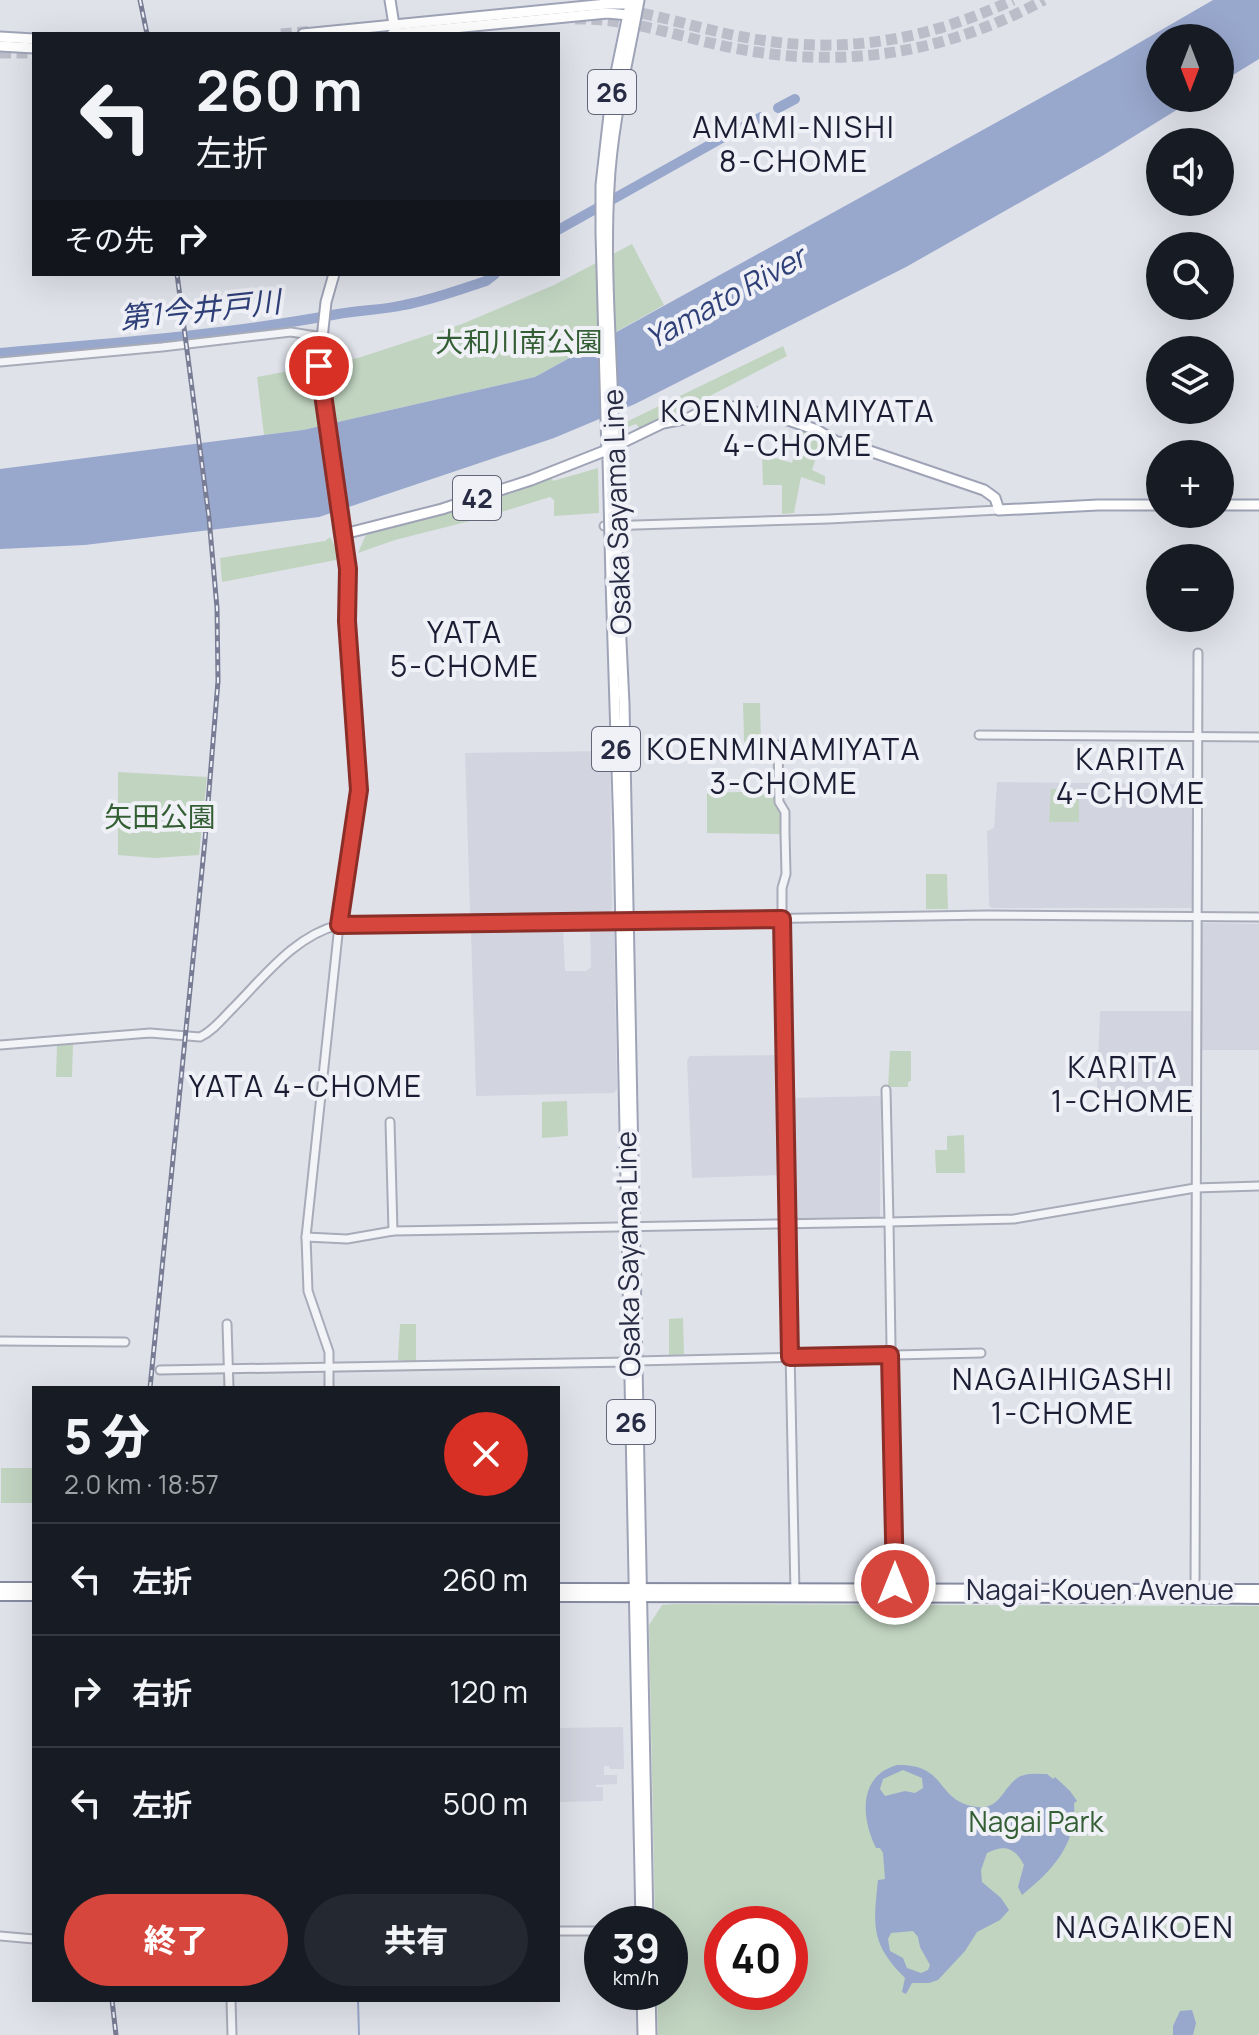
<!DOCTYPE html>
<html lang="ja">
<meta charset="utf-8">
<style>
:root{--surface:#171b24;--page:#242831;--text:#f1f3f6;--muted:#9ea1a6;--line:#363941;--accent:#d7463d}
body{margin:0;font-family:Manrope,"Noto Sans JP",sans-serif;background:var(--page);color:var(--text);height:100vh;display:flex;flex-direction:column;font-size:30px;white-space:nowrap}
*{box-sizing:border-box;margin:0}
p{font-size:26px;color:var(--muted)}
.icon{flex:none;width:44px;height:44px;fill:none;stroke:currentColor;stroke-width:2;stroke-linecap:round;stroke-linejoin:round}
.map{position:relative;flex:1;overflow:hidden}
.sheet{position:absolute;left:32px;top:1386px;width:528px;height:616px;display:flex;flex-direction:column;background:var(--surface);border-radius:0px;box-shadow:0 8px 32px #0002}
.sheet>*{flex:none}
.guide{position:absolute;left:32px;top:32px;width:528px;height:244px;border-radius:0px;box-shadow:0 8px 32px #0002;background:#171b24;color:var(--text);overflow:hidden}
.needle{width:52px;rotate:180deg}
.buttons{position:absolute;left:1146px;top:24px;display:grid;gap:16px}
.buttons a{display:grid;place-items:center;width:88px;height:88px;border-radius:50%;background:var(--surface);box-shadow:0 8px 32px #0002;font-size:40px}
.speed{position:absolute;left:584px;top:1906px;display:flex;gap:16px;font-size:40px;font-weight:700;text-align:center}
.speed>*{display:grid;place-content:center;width:104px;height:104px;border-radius:50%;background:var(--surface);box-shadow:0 8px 32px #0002;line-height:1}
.speed small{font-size:20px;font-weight:400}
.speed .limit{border:12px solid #d22;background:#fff;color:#111}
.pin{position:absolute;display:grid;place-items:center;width:68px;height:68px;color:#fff;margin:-34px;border:4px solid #fff;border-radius:50%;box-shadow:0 2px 8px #0007}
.me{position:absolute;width:88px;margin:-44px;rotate:0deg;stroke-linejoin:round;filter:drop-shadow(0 0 6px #0008)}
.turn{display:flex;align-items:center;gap:28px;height:168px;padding:0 32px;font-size:36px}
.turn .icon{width:104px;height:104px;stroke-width:2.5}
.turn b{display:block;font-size:56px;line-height:68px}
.then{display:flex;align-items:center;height:76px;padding:0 32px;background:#0003;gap:16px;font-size:30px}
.round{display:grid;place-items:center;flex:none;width:84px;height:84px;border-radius:42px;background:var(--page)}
.summary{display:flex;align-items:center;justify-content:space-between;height:136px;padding:0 32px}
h1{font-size:48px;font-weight:800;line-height:60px}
.button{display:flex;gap:16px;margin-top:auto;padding:16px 32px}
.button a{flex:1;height:92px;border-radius:48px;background:var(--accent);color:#fff;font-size:32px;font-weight:800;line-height:92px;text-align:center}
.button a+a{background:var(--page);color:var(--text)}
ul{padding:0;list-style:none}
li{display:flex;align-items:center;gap:24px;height:112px;padding:0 32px;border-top:2px solid var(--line)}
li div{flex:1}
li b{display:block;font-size:30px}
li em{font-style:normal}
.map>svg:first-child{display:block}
.built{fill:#d2d4df}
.green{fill:#c1d4c0;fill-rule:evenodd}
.water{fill:#98a7cc;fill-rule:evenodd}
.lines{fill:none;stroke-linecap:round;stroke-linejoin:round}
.stream{stroke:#98a7cc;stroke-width:2}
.river{stroke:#98a7cc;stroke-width:10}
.motorway-tunnel{stroke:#bbbdc9;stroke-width:11;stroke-dasharray:11 5.5;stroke-linecap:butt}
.tertiary-casing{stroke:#a8abb8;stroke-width:11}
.primary-casing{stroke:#9ea3b6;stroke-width:13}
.trunk-casing{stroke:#868ba2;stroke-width:14}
.tertiary{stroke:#f3f4f8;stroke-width:7}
.primary{stroke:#fff;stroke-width:9}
.trunk{stroke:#fff;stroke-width:10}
.rail-casing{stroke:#787d95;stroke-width:5}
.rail{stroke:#f0f1f7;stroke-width:2;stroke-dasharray:6;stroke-linecap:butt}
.primary-bridge-casing{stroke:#9ea3b6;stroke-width:13;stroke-linecap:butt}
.primary-bridge{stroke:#fff;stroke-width:9}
.route-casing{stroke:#8c2e28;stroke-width:20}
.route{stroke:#d7463d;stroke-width:14}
.labels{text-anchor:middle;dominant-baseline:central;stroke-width:8;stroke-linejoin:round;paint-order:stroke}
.shield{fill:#f0f1f7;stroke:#636679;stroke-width:2}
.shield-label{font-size:26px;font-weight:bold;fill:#272b43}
.park-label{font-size:28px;fill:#345f35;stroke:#f0f1f7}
.street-label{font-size:28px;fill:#272b43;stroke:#f0f1f7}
.neighbourhood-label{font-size:30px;letter-spacing:2px;fill:#1a1d33;stroke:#f0f1f7}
.water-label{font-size:30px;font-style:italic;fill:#2f4079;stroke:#f0f1f7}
</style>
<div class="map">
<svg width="1259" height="2035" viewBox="0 0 1259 2035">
<rect width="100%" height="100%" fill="#e0e2ea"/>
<g class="built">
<path d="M605,751L610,754L612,909L608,913L474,916L470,912L465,753Z"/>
<path d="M997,782L1190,784L1194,787L1193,908H992L989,906L987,831L994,828Z"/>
<path d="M1200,923L1259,924V1050H1201Z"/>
<path d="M611,926L614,930L617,1089L614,1093L476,1096L471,932L563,927L565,971H586L591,967L590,927Z"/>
<path d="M1100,1011H1191L1193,1014L1192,1090L1190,1092L1100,1091L1097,1088Z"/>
<path d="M778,1055L782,1175L692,1178L687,1060L690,1056Z"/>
<path d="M879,1096L881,1098L880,1218H790L788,1101L790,1098Z"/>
<path d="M623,1727L624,1769H610L609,1766H604V1775H617V1784L596,1785V1787H603V1801L558,1802V1728Z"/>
</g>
<g class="green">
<path d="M632,244L664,305L535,377L303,430L264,435L257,377L358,358L462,324L554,285Z"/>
<path d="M783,346L787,356L675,414L668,407L670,416L640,429L636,424L625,428L622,424Z"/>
<path d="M802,431L822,439L812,470L825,476V485L801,477L794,513L782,514V485H763L762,454L792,463Z"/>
<path d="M598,468L599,513L554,516V500L550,497L482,518L395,540L358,553L368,530L551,476L553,481Z"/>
<path d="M330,537L339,554L336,560L222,582L220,558L325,541Z"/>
<path d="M743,703H760L761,741L744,742Z"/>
<path d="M118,772L207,777L199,855L155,858L118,855Z"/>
<path d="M1051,789H1079V822H1049Z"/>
<path d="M773,791L782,816L780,834L707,833V793Z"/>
<path d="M926,874H947L948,909H926Z"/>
<path d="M73,1044L72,1077H56L57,1045Z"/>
<path d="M890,1051H911V1081L908,1082V1087H888Z"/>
<path d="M567,1101L568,1136L542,1138V1102Z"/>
<path d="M964,1135L965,1173H936L935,1150H947V1136Z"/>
<path d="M683,1318L684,1354L669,1356V1319Z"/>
<path d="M400,1324H416V1362L398,1360Z"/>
<rect x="1" y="1468" width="33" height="35"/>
<path d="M675,1604L1259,1606V2035H658L657,1992H670V1924H655L649,1625L662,1605ZM722,1924H790V1992H722Z"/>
</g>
<g class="water">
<path d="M1213,0H1259V59L1220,83V38H1160V98H1196L1102,156L906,267L635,404L554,438L319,517L85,545L0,549V469L303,430L535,377L1113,58Z"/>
<path d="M897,1765C949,1764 934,1801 977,1807C999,1810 1002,1790 1016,1779C1024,1772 1038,1774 1047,1774L1053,1779L1055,1777L1070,1791L1077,1801L1074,1803C1077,1844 1053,1870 1022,1895L1018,1887L1024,1865C1015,1848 1005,1844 987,1853L981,1870L982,1882L1001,1898L1009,1910L1000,1920L977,1932L965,1951L938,1980L929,1983H912L906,1994L902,1992L905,1978C871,1944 873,1927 878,1880L885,1879L883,1853L880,1848H876C861,1818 858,1776 897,1765ZM903,1770L922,1778L923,1788L915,1793L905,1791L885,1796L880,1789L883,1779ZM913,1931L918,1937L920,1947L930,1965L928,1970L921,1973L907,1968L903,1958L890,1951L888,1939L891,1933Z"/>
<path d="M1192,2010L1196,2023L1193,2035H1173V2026L1180,2011Z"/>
</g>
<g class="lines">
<path class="stream" d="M358,2000L359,2035"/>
<g class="river">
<path d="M778,108L795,99"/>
<path d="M738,130L761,117"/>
<path d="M558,230L731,133"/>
<path d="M0,353C113,343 226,335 338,314C360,310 383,310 404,305C432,300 459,290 486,281L495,274"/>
</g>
<g class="motorway-tunnel">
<path d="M593,7C644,9 693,28 743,37C841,56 924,41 1013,0"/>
<path d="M575,19C625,18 671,34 719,45C835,71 940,56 1044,0"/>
<path d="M281,34L312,31"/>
<path d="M0,53H34"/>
</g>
<defs>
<g id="tertiary">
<path d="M0,362L162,347L291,332L322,337"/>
<path d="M604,526L829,519L999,510"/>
<path d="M979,735L1259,737"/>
<path d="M778,745L779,802L785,812V833L786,874L782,888V964L795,1593"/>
<path d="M628,921L987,915L1259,917"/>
<path d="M0,1045L150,1033L200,1037C213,1031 222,1019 232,1009C263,978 295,935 339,925L306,1237L308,1291L329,1352V1388"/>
<path d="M390,1122L393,1231"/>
<path d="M306,1237L347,1239L393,1231L889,1222L886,1090"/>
<path d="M227,1324L229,1388"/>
<path d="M0,1341L125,1342"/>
<path d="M636,1361L981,1353"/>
<path d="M160,1370L629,1362"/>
<path d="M895,1594L889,1222L1014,1219L1195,1188L1259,1186"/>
<path d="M1195,1594L1198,653"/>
<path d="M558,1931H602"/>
<path d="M0,1936L34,1939"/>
<path d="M231,2000L232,2035"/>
</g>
<g id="primary">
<path d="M390,0L395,31"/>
<path d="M303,34L607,4H630L635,8"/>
<path d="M392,34L607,13L629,15L634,12"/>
<path d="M0,37L34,39"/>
<path d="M0,46L34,48"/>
<path d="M334,274L326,302L319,366L348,569L347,621L359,790L339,925L624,921"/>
<path d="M614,449C613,362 604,274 609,187C612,123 628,62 639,0"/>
<path d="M607,454L601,233V185L611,97L631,0"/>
<path d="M1220,505H1259"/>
<path d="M344,534L442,509L531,480L607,450L663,423L689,418L710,407H734L791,421L817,430L837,442L846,443L984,490L995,498L999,510L1098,505H1160"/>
<path d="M611,579L619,832L641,1924"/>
<path d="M618,579L624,704L648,1924"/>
<path d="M642,1992L643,2035"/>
<path d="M650,1992L651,2035"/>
</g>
<g id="trunk">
<path d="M0,1588H34"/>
<path d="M558,1589L1259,1590"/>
<path d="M0,1595H34"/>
<path d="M558,1596L1121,1597"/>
<path d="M1181,1597L1259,1598"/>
</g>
</defs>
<use href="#tertiary" class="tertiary-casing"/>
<use href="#primary" class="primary-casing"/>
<use href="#trunk" class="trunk-casing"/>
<use href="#tertiary" class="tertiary"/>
<use href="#primary" class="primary"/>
<use href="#trunk" class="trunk"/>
<defs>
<g id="rail">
<path d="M140,0L147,34"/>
<path d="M150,1388L205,840L218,681L217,608L209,518L177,274"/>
<path d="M112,2000L116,2035"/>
</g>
</defs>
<use href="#rail" class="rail-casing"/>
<use href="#rail" class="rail"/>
<defs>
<g id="primary-bridge">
<path d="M614,457L618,579"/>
<path d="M608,459L611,579"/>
</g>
</defs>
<use href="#primary-bridge" class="primary-bridge-casing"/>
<use href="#primary-bridge" class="primary-bridge"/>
</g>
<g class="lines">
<defs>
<path id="route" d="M319,366L348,569L347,621L359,790L339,925L782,919L790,1357L890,1355L895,1584"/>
</defs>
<use href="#route" class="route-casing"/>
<use href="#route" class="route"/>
</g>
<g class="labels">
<g class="shield">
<rect x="588" y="70" width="48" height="44" rx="6"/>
<rect x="453" y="476" width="48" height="44" rx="6"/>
<rect x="592" y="727" width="48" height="44" rx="6"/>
<rect x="607" y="1400" width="48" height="44" rx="6"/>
</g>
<g class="shield-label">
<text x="612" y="92">26</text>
<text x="477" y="498">42</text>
<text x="616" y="749">26</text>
<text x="631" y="1422">26</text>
</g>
<g class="park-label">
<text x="519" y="341">大和川南公園</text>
<text x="160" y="816">矢田公園</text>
<text x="1036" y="1821">Nagai Park</text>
</g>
<g class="street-label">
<text transform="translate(616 512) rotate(-92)">Osaka Sayama Line</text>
<text transform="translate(627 1254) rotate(-91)">Osaka Sayama Line</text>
<text x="1100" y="1589">Nagai-Kouen Avenue</text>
</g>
<g class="neighbourhood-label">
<text x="794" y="126">AMAMI-NISHI<tspan x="794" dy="34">8-CHOME</tspan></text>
<text x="798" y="410">KOENMINAMIYATA<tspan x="798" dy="34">4-CHOME</tspan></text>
<text x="465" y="631">YATA<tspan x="465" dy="34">5-CHOME</tspan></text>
<text x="784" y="748">KOENMINAMIYATA<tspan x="784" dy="34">3-CHOME</tspan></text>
<text x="1131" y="758">KARITA<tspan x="1131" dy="34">4-CHOME</tspan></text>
<text x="1123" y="1066">KARITA<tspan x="1123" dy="34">1-CHOME</tspan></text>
<text x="306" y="1085">YATA 4-CHOME</text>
<text x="1063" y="1378">NAGAIHIGASHI<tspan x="1063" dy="34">1-CHOME</tspan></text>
<text x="1145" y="1926">NAGAIKOEN</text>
</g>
<g class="water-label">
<text transform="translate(725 297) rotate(-29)">Yamato River</text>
<text transform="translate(200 309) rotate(-6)">第1今井戸川</text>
</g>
</g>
</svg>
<div class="buttons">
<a><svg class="needle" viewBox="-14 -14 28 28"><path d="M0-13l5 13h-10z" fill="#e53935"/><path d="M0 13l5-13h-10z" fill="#9ea1a6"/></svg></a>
<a><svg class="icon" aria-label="sound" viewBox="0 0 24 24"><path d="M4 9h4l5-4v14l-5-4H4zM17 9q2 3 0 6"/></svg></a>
<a><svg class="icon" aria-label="search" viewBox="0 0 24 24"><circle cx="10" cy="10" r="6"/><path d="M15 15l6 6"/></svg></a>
<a><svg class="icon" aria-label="layers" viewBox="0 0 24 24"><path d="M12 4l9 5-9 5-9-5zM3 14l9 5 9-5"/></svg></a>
<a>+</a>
<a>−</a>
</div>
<div class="speed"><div>39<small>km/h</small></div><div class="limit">40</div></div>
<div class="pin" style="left:319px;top:366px;background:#d93025"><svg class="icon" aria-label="arrive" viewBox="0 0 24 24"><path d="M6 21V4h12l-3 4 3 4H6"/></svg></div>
<svg class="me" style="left:895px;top:1584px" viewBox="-20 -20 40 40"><circle r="17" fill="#d7463d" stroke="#fff" stroke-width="3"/><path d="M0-11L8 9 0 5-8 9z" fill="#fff"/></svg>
<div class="guide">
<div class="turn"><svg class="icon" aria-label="left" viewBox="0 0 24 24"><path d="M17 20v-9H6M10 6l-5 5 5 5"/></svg><div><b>260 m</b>左折</div></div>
<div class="then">その先<svg class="icon" aria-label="right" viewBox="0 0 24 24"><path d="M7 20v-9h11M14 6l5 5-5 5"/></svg></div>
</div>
<section class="sheet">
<div class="summary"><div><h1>5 分</h1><p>2.0 km · 18:57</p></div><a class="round" style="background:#d93025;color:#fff"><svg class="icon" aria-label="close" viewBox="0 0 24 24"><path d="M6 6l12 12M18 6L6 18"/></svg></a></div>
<ul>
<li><svg class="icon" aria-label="left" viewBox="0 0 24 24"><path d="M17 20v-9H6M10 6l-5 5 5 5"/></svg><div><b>左折</b></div><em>260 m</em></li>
<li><svg class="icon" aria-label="right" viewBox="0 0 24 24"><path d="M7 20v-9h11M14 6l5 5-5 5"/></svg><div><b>右折</b></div><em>120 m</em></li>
<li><svg class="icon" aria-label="left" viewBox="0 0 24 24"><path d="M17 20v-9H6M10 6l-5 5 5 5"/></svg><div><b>左折</b></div><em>500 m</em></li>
</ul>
<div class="button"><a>終了</a><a>共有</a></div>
</section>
</div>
